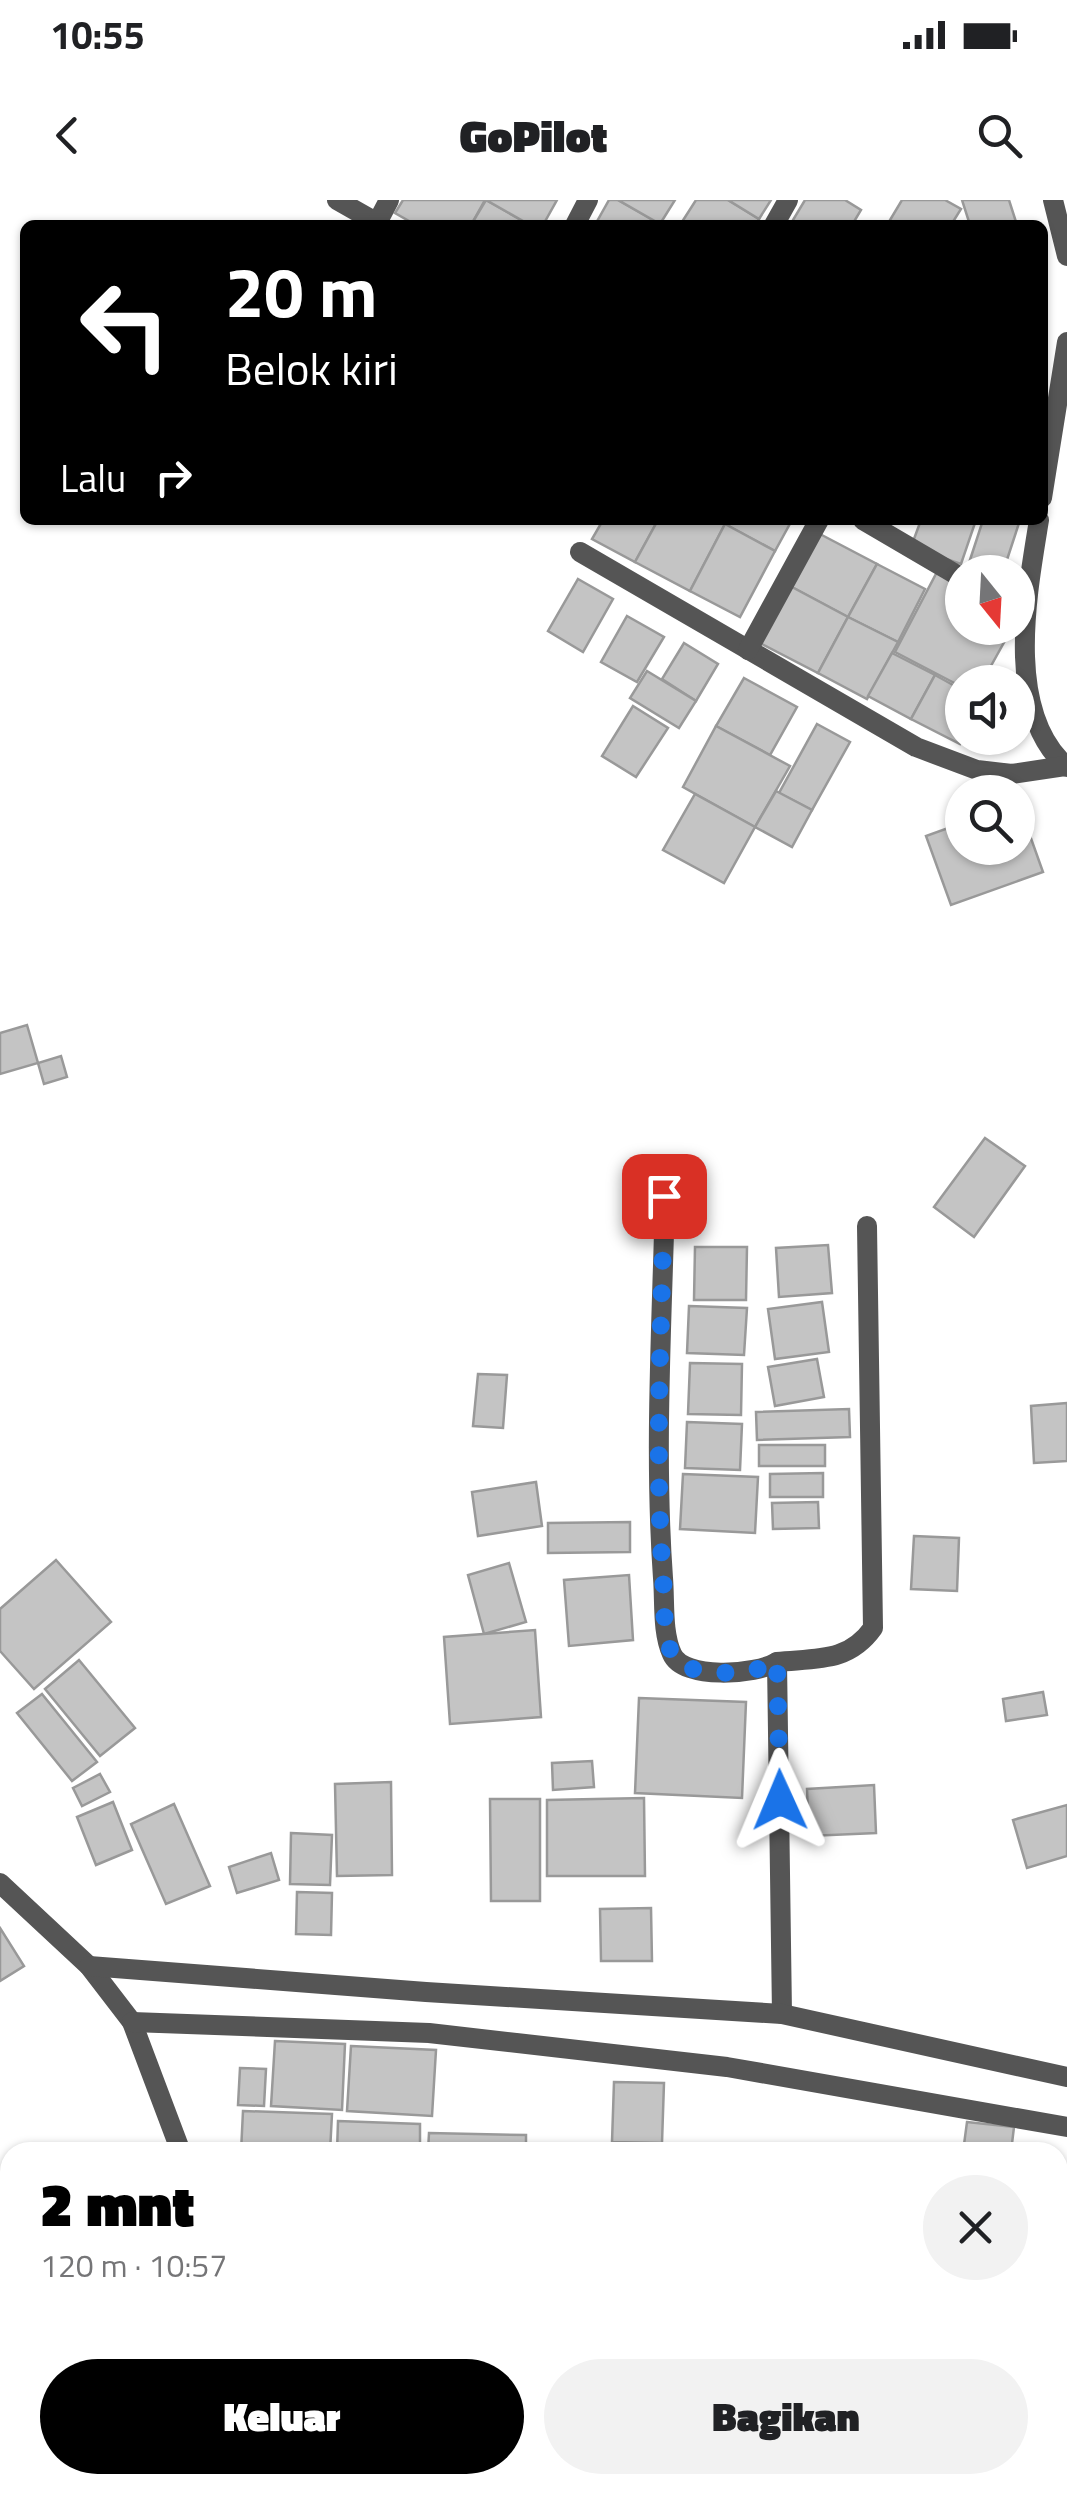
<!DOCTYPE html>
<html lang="id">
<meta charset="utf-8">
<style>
:root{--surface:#fff;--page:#f2f2f2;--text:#202124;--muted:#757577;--accent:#000}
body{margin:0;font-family:"Titillium Web",sans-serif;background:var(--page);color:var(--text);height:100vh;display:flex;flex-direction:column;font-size:38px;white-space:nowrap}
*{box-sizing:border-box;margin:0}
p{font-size:32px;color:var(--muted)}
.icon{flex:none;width:55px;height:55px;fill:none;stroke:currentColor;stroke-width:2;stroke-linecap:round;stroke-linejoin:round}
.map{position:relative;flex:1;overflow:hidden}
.details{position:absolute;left:0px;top:1942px;width:1068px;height:352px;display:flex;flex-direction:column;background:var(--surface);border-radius:30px 30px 0 0;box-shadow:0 2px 8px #0004}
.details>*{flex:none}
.banner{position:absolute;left:20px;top:20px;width:1028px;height:305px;border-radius:15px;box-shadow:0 2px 8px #0004;background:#000;color:#fff;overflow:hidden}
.needle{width:65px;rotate:162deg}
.fabs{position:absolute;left:945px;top:355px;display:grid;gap:20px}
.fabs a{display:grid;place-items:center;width:90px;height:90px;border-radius:50%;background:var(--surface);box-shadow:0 2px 8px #0004;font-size:50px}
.pin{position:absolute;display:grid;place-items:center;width:85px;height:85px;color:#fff;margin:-42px;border-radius:20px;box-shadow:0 5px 15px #0006}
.me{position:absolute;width:110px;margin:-55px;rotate:359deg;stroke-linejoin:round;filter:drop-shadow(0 0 8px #0008)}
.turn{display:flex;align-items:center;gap:35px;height:210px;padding:0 40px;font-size:45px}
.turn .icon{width:130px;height:130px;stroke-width:2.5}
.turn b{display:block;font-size:70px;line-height:85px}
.then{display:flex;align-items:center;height:95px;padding:0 40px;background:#0003;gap:20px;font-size:38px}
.round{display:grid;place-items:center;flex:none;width:105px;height:105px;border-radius:52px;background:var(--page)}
.headline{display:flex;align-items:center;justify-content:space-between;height:170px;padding:0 40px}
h1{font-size:60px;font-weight:800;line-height:75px;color:var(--accent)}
.cta{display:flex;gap:20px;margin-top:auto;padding:20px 40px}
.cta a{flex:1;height:115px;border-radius:60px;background:var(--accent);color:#fff;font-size:40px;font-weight:800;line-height:115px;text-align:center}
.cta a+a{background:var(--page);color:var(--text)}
.status{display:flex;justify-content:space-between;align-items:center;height:70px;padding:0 50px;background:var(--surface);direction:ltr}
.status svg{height:28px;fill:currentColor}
header{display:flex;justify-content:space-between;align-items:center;height:130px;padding:0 40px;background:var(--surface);font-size:45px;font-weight:800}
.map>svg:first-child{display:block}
.building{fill:#c4c4c4;stroke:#999;stroke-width:2.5}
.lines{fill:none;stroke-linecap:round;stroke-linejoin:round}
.street{stroke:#555;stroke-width:20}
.route{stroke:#1a73e8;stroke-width:18;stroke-dasharray:0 32.4}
</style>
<div class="status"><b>10:55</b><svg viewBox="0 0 49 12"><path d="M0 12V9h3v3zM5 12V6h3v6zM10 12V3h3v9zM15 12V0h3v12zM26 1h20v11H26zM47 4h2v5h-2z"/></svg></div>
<header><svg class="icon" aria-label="back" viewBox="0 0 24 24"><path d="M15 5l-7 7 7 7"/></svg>GoPilot<svg class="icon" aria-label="search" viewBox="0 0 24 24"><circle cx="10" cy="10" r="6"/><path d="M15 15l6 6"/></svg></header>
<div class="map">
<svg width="1067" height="2294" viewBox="0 0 1067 2294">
<rect width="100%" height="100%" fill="#fff"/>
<g class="building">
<path d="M403,0H485L471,25H416L395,13Z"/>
<path d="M486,0L530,25H471Z"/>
<path d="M486,0H557L543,25H530Z"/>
<path d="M609,0H618L660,24L595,25Z"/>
<path d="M618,0H675L660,24Z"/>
<path d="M696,0H728L759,19L755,25H680Z"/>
<path d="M728,0H771L759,19Z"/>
<path d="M805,0H845L861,10L852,25H790Z"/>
<path d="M902,0H945L961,9L951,25H887Z"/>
<path d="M962,0H1009L1017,25H970Z"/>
<path d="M603,320H658L635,362L592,339Z"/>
<path d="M658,320H717L725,324L690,391L635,362Z"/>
<path d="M728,320H792L775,351L725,324Z"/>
<path d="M921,320H976L961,364L911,347Z"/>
<path d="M983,320H1020L1003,372L969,363Z"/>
<path d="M725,324L775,351L740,417L690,391Z"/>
<path d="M818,333L877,364L848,417L790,386Z"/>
<path d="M877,364L925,389L898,442L848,417Z"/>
<path d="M937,372L962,385V428H1012L982,482H962V487L895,452Z"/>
<path d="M578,379L613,399L583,452L548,431Z"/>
<path d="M790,386L848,417L818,473L760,443Z"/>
<path d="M627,416L664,437L637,482L601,462Z"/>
<path d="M848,417L898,442L867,499L818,473Z"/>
<path d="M684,443L718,464L696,501L662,479Z"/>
<path d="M892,453L935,475L911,519L868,496Z"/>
<path d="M647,471L696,501L679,528L630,498Z"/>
<path d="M935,475L962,490L963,538L960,544L911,519Z"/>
<path d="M744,478L797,507L770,555L716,526Z"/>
<path d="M633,506L668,528L636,577L602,556Z"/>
<path d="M817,524L850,542L812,610L779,593Z"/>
<path d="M716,526L790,566L755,627L683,587Z"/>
<path d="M776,591L812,610L792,647L755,627Z"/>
<path d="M695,594L755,627L724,683L663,650Z"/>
<path d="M1018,602L1043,672L951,705L926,636L962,623V648H1018Z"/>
<path d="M27,825L38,863L0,874V833Z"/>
<path d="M61,856L67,877L44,884L38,863Z"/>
<path d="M985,938L1025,966L974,1037L934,1007Z"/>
<path d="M828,1045L832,1093L779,1097L776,1048Z"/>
<path d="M695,1047H747L746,1100H694Z"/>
<path d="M822,1102L829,1152L775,1159L768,1109Z"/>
<path d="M689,1106L747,1108L744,1155L687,1153Z"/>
<path d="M817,1159L824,1197L775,1206L768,1167Z"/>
<path d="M690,1163L742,1164L741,1215L688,1214Z"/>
<path d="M478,1174L507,1175L503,1228L473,1226Z"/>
<path d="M1067,1203V1261L1034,1263L1031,1206Z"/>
<path d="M849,1209L850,1237L757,1240L756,1212Z"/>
<path d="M687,1222L742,1224L740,1270L685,1268Z"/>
<rect x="759" y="1245" width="66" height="21"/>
<path d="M823,1273V1297H770V1274Z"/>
<path d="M683,1274L758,1277L755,1333L680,1329Z"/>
<path d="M536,1282L542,1326L478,1336L472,1292Z"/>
<path d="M818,1302L819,1328L773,1329L772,1303Z"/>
<path d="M630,1322V1352L548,1353V1323Z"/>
<path d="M914,1336L959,1338L957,1391L911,1389Z"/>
<path d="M56,1360L111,1422L34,1489L0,1451V1409Z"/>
<path d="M509,1363L526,1422L484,1434L468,1375Z"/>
<path d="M629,1375L633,1440L569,1446L564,1380Z"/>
<path d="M535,1430L541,1517L450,1524L444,1437Z"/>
<path d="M79,1460L135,1528L100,1556L45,1489Z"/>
<path d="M1043,1492L1047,1515L1006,1521L1003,1499Z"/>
<path d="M42,1494L97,1562L72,1581L17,1513Z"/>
<path d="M639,1498L746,1502L742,1598L635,1593Z"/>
<path d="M592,1561L594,1587L553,1590L552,1563Z"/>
<path d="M100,1574L110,1592L82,1606L73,1588Z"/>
<path d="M391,1582L392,1675L337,1676L335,1584Z"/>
<path d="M874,1585L876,1633L809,1636L807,1589Z"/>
<path d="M644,1598L645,1676H547V1600Z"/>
<path d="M490,1599H540V1701H491Z"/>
<path d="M113,1602L132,1650L96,1665L77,1617Z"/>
<path d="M174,1604L210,1686L166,1704L131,1624Z"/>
<path d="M1067,1605V1656L1027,1668L1013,1620Z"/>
<path d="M291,1633L332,1635L330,1685L290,1684Z"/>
<path d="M271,1653L279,1680L237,1693L229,1667Z"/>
<path d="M297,1692L332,1693L331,1735L296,1734Z"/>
<path d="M651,1708L652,1761H601L600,1709Z"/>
<path d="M0,1728L24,1766L0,1781Z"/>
<path d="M275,1841L345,1844L342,1910L271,1906Z"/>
<path d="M351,1846L436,1850L432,1916L347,1911Z"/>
<path d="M240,1868L266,1869L264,1906L238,1905Z"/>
<path d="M614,1882L664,1883L662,1943L612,1942Z"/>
<path d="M243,1911L332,1914L330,1952H241Z"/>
<path d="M338,1921L420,1924V1952H337Z"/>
<path d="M967,1922L1014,1927L1011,1952H963Z"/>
<path d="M429,1933L526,1935V1952H428Z"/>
<path d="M0,2115L10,2116V2157L0,2155Z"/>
<path d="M0,2238L10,2239V2284L0,2282Z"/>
<path d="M16,2285H130L129,2294H73Z"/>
</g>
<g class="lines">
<g class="street">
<path d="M337,0L381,25"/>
<path d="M1053,0L1067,56"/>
<path d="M377,23L389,0"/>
<path d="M575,25L588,0"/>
<path d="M774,25L788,0"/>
<path d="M1042,298L1067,142"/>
<path d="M863,320L962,378"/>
<path d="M1039,320C1027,394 1004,512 1067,567"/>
<path d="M580,352L916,547L977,570L1012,574L1065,566"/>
<path d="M748,450L819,320"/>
<path d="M665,996C662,1123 654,1252 663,1378C665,1402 662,1432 672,1454C683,1480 756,1475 777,1462L782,1814"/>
<path d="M777,1462C816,1458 848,1463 873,1428L867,1026"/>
<path d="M0,1683L89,1766L132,1822L181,1952"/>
<path d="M89,1766L426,1792L782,1814L1067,1877"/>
<path d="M132,1822L429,1833L727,1867L1067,1927"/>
<path d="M0,2202L10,2204"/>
<path d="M207,2294L208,2285"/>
</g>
</g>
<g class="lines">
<path class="route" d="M664,996C662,1123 654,1252 663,1378C665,1402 662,1432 672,1454C683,1480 756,1475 777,1462L780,1600"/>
</g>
</svg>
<div class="fabs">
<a><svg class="needle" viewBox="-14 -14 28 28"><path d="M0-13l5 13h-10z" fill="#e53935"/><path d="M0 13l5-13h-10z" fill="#757577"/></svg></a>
<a><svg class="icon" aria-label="sound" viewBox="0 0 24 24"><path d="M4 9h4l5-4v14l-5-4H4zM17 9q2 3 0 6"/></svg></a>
<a><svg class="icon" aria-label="search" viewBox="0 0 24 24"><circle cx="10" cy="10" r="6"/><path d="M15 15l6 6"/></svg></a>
</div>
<div class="pin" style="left:664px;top:996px;background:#d93025"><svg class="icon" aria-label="arrive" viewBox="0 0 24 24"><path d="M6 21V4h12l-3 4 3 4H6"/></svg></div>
<svg class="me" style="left:780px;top:1600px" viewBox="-20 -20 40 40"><path d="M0-17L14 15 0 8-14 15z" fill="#1a73e8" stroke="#fff" stroke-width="4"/></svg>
<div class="banner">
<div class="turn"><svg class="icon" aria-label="left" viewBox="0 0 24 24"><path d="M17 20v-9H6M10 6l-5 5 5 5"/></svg><div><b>20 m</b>Belok kiri</div></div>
<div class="then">Lalu<svg class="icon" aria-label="right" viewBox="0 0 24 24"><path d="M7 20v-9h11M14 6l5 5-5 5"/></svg></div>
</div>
<section class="details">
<div class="headline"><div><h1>2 mnt</h1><p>120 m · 10:57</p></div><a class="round"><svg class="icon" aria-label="close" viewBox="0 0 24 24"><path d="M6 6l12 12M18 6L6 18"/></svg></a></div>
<div class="cta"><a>Keluar</a><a>Bagikan</a></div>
</section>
</div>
